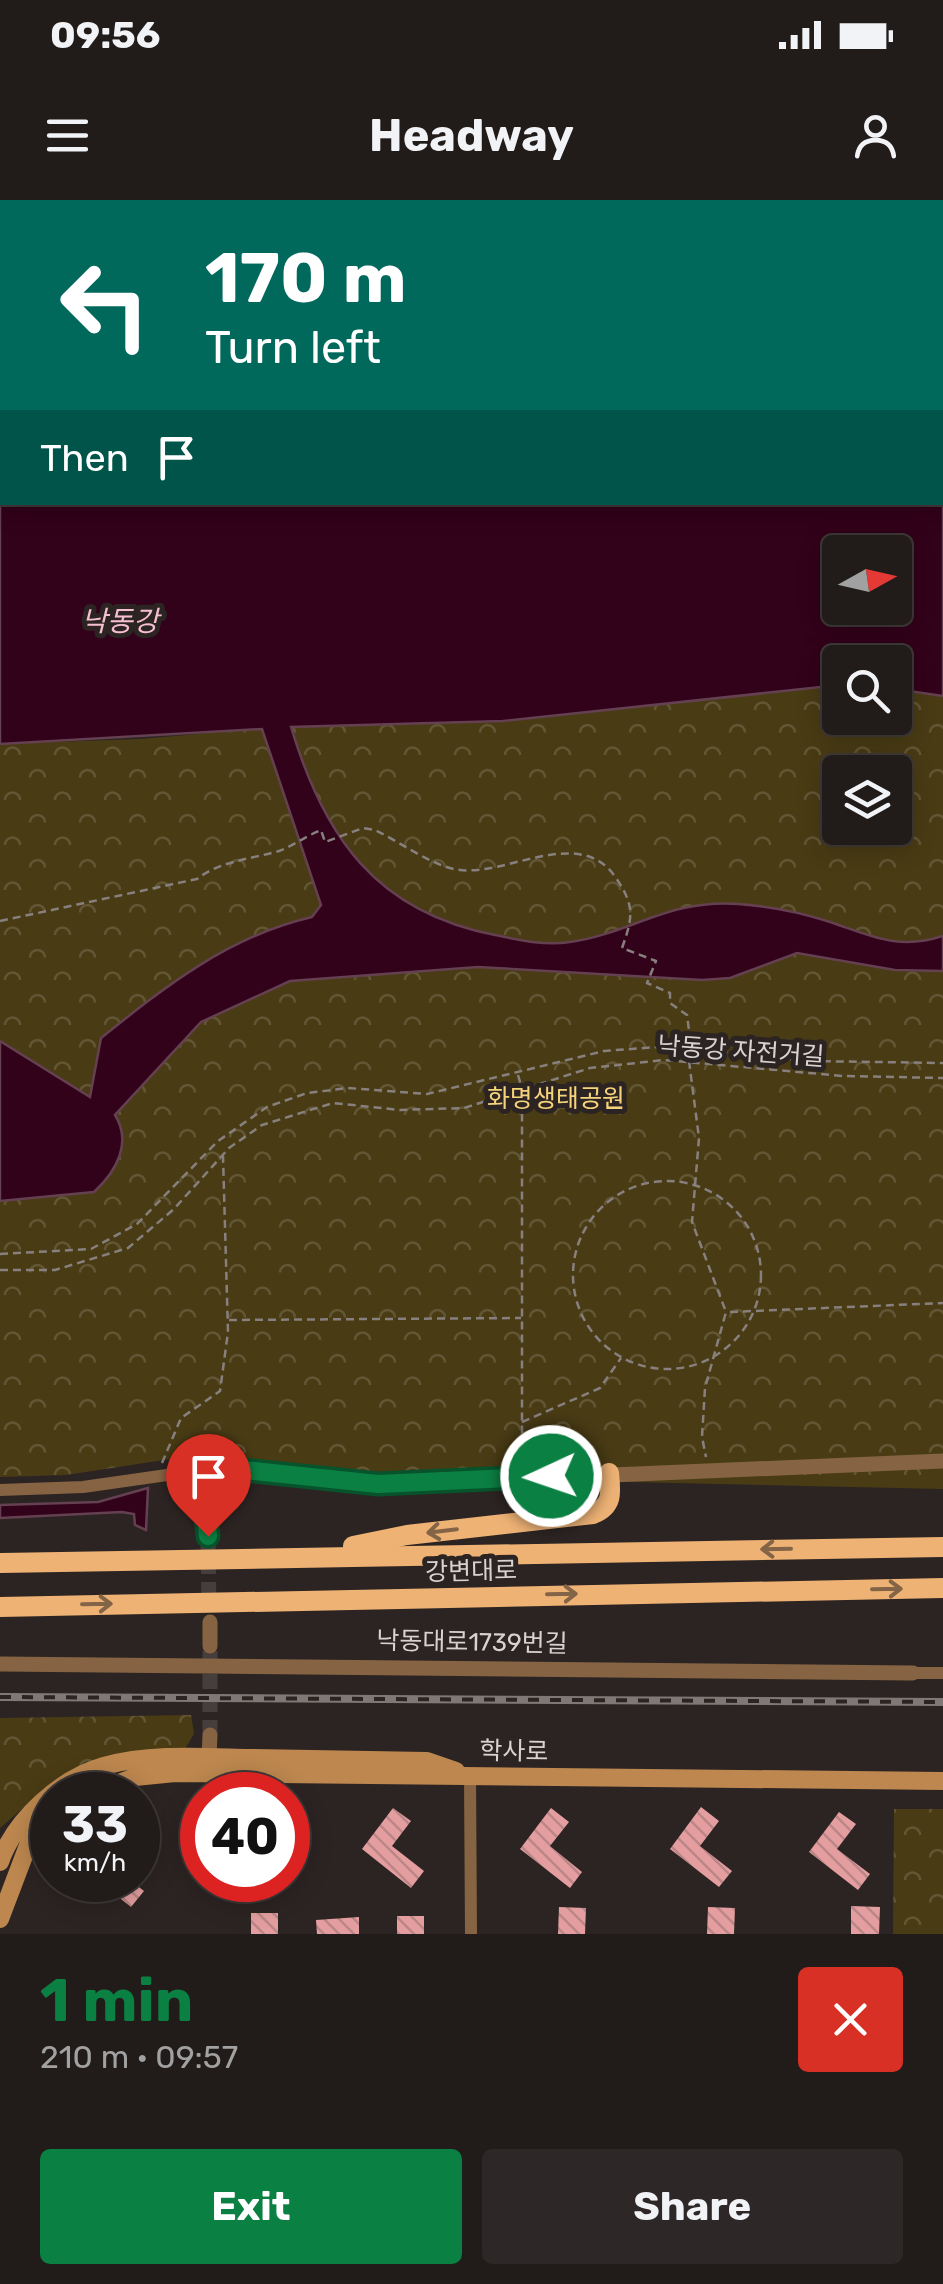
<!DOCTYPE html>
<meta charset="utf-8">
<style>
:root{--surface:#211b1a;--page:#2d2827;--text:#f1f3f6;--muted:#a2a1a2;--line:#3e3939;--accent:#0b8043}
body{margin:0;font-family:Rubik,"Noto Sans KR",sans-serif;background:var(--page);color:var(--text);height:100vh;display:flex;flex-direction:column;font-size:38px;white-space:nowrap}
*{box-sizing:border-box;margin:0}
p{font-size:32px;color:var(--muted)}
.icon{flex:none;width:55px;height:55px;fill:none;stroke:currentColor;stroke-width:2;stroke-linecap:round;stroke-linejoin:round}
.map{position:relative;height:1734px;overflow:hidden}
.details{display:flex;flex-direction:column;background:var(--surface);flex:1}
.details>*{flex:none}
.guide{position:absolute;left:0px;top:0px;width:945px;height:305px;box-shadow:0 5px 25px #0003,0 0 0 2px var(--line);background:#00695c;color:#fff;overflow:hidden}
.needle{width:65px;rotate:82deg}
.tools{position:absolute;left:822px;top:335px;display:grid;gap:20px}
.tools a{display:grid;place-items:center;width:90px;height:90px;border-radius:10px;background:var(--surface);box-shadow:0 5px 25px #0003,0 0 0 2px var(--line);font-size:50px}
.speed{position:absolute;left:30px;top:1572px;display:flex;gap:20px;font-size:50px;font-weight:700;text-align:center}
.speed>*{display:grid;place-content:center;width:130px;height:130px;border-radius:50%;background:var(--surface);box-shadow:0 5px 25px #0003,0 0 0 2px var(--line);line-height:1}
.speed small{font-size:25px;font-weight:400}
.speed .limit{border:15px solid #d22;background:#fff;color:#111}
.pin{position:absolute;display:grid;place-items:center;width:85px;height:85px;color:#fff;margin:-102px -42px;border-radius:50% 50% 50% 0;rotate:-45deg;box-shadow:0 0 10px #0007}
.pin .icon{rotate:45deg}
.me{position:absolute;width:110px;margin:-55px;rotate:267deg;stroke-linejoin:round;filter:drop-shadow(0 0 8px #0008)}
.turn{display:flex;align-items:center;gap:35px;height:210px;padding:0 40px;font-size:45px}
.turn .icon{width:130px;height:130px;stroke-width:2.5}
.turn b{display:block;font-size:70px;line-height:85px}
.then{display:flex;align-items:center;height:95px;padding:0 40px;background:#0003;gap:20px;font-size:38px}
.round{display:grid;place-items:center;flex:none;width:105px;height:105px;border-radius:10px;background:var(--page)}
.overview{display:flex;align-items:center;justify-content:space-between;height:170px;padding:0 40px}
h1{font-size:60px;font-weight:700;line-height:75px;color:var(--accent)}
.cta{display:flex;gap:20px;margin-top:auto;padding:20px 40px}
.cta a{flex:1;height:115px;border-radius:10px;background:var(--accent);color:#fff;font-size:40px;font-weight:700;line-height:115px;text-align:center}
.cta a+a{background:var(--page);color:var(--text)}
.status{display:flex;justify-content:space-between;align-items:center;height:70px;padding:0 50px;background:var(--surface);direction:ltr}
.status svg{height:28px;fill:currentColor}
header{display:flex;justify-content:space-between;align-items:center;height:130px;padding:0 40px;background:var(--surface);font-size:45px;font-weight:700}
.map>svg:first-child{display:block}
.forest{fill:url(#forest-crowns);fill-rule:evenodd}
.water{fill:#32011a;stroke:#644051;stroke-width:2.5;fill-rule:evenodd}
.building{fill:url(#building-back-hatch)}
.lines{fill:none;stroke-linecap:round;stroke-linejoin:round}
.tertiary-tunnel{stroke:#463e3c;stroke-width:15;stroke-dasharray:15 8;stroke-linecap:butt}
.path{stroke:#87807e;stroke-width:2.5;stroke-dasharray:8 5;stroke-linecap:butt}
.minor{stroke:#866443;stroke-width:12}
.tertiary{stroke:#866443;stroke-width:15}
.secondary{stroke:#bd874f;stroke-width:18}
.trunk{stroke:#eeb275;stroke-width:20}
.rail-casing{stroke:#7f7876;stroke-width:8}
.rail{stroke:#2c2422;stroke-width:4;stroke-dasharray:11;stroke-linecap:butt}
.oneway{stroke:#836447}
.route-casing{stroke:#07532c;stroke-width:25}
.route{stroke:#0b8043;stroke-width:18}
.labels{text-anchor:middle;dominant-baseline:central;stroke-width:10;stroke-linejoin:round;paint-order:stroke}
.street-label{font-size:25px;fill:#d8d2d1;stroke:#2c2422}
.park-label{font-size:25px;fill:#f5d37b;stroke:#2c2422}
.water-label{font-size:28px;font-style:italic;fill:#f6bed2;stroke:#2c2422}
</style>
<div class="status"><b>09:56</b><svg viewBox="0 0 49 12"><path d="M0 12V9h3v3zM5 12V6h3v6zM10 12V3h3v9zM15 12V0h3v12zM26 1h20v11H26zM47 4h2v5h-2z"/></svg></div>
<header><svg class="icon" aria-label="menu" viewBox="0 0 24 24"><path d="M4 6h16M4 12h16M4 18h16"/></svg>Headway<svg class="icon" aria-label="person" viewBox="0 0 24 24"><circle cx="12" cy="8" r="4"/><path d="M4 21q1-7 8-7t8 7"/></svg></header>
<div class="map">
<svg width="943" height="1734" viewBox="0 0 943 1734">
<defs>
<pattern id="forest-crowns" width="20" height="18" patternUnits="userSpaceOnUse" patternTransform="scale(2.5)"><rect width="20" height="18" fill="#493b14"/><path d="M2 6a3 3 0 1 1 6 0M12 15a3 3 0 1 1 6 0" fill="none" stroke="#625635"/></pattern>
<pattern id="building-back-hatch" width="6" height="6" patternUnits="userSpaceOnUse" patternTransform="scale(2.5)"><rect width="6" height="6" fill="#e49e9f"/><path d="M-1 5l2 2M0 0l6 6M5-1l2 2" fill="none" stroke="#bb8687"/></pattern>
</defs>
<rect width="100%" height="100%" fill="#2c2422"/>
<g class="forest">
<path d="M828,485H840V518H895V489L943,496V1289L364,1276L203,1254L66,1275L0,1277V544L140,539L291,526L503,521ZM840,572H895V628H840Z"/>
<path d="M191,1515L194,1534L183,1552L150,1550L58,1578L0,1628V1518Z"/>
<path d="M894,1609H943V1734H893Z"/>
</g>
<g class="water">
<path d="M0,0H943V496L895,489V462H840V485L503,521L291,527C324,637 376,712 495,735C519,740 545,746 570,742C632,733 668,699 738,704C767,706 799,712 827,721C870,735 897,751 943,736V771L895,770L797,753L730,778L702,780L478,767L290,781L201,822L115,915C132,942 117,971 94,992L0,1001V841L90,897L101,838C166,786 229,736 312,717L321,705L262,529L0,544ZM2,2H942V302H2ZM840,352H895V408H840Z"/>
<path d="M148,1288L146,1330L135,1325L134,1314L122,1312L0,1318V1305L98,1302Z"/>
</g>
<g class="building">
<path d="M701,1607L719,1621L700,1646L732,1671L719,1687L670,1649Z"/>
<path d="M393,1608L411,1621L392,1646L424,1671L411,1688L362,1649Z"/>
<path d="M551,1608L569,1622L550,1646L582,1672L570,1688L520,1649Z"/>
<path d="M839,1612L856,1624L837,1649L870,1674L858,1690L809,1652Z"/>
<path d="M97,1680H130L144,1691L131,1707Z"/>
<path d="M851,1706L880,1707L879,1734H851Z"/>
<path d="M559,1707L586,1708L585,1734H558Z"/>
<path d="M708,1707L735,1708L734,1734H707Z"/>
<rect x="251" y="1713" width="27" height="21"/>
<rect x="397" y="1716" width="27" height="18"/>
<path d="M359,1717V1734H317L316,1720Z"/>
</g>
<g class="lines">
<g class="tertiary-tunnel">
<path d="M208,1336L209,1412"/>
<path d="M210,1535V1446"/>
</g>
<g class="path">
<path d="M0,721L197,679C220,661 251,659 279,651C293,646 306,636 321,630L325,642L363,628L375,630C398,641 425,661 450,668C499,683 578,621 616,678C635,706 633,717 622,748L656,761L647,783L670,793V803L687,815L691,846"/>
<path d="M689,861L699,938L692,1022L726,1112L705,1188L702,1237L706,1257"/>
<path d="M518,875L522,889V1266"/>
<circle cx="667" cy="1075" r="94"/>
<path d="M0,1054L91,1049L137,1024L218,941L267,907L307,893L348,888L427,894L604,851L671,846L809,861L943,863"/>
<path d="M0,1070H55L128,1048L174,1009L229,948L262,925L333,903L400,910L464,908L590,868L664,860L843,876L943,878"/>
<path d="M730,1112L943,1103"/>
<path d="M229,1120L521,1118"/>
<path d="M522,1222L600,1188L621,1158"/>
<path d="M162,1263L181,1218L220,1191L228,1132L223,956"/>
</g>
<g class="minor">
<path d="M0,1290L83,1287L202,1270"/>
<path d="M913,1473H943"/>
<path d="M470,1576L471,1734"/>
</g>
<g class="tertiary">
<path d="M208,1336L202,1270L216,1267L378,1285L943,1261"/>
<path d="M210,1422V1446"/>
<path d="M0,1464L913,1473"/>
<path d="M209,1557L210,1535"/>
</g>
<g class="secondary">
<path d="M87,1595L135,1577L175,1573L943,1581"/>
<path d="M0,1662C15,1619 61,1578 104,1566C150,1553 203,1557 250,1558C309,1559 368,1560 427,1561L456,1571"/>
<path d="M0,1719L30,1640L52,1618"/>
</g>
<g class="trunk">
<path d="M353,1346L407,1335L593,1314C613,1306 611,1293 609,1273"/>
<path d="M0,1363L943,1347"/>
<path d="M0,1407L943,1388"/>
</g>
<defs>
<path id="rail" d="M0,1497L943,1502"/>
</defs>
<use href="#rail" class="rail-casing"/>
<use href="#rail" class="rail"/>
</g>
<defs><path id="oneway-shaft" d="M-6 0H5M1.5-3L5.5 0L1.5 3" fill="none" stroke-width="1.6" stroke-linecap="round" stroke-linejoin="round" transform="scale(2.5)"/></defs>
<g class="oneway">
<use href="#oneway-shaft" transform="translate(442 1331) rotate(173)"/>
<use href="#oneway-shaft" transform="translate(776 1349) rotate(179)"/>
<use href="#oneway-shaft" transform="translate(887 1389) rotate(-1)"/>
<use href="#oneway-shaft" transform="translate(562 1394) rotate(-1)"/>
<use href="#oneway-shaft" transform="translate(97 1404) rotate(-1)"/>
</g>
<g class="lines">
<defs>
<path id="route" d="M208,1336L202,1270L216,1267L378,1284L551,1276"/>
</defs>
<use href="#route" class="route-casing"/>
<use href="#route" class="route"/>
</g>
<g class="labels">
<g class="street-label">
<text transform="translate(741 851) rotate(4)">낙동강 자전거길</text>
<text transform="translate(471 1371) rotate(-1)">강변대로</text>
<text transform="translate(472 1442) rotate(1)">낙동대로1739번길</text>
<text transform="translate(514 1551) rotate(1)">학사로</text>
</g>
<g class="park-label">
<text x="556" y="898">화명생태공원</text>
</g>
<g class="water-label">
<text x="120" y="421">낙동강</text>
</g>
</g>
</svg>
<div class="tools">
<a><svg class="needle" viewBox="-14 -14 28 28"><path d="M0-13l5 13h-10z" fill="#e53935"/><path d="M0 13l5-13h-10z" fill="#a2a1a2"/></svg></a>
<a><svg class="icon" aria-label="search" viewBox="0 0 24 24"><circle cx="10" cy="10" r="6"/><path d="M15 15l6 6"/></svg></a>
<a><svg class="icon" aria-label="layers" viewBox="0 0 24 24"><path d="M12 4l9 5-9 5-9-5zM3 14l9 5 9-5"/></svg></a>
</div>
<div class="speed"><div>33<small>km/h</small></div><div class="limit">40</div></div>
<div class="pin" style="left:208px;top:1336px;background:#d93025"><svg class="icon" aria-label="arrive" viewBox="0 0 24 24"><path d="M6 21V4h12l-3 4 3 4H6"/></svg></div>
<svg class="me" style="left:551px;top:1276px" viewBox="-20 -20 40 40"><circle r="17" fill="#0b8043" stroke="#fff" stroke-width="3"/><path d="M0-11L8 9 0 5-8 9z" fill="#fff"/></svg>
<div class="guide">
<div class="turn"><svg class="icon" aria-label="left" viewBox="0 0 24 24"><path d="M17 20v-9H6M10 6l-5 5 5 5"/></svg><div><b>170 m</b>Turn left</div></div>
<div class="then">Then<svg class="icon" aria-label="arrive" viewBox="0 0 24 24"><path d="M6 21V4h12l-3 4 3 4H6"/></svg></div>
</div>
</div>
<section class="details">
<div class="overview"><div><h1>1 min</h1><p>210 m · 09:57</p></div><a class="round" style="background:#d93025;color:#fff"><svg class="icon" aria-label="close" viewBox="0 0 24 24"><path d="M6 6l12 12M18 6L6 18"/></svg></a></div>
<div class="cta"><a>Exit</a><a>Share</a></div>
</section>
